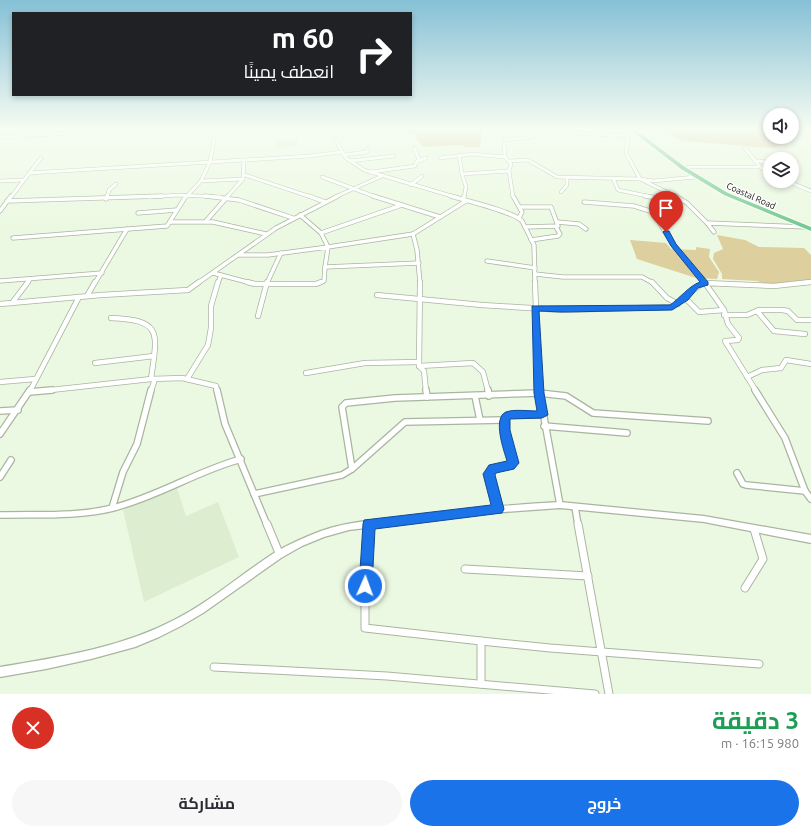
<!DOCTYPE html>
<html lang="ar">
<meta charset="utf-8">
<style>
:root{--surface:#fff;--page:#f7f7f7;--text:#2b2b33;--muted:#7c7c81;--accent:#1a73e8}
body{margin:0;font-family:Ubuntu,Cairo,sans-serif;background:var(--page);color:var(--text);direction:rtl;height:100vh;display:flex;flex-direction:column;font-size:15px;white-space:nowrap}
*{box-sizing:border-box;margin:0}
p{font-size:13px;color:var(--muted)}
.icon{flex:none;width:22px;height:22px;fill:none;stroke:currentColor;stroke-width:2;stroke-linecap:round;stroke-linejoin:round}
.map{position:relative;height:694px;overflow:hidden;direction:ltr}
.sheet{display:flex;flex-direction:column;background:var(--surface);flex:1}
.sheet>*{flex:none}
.top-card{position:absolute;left:12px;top:12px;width:400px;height:84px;border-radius:0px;box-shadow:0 2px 6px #0003;direction:rtl;background:#202124;color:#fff;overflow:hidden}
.controls{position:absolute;left:763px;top:108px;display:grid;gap:8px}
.controls a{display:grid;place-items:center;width:36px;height:36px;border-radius:50%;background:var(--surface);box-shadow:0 2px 6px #0003;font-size:20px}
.pin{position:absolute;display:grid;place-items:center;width:34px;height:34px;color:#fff;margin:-41px -17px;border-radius:50% 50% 50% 0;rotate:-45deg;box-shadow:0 0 4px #0007}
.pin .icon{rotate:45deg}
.me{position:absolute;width:44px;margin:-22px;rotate:2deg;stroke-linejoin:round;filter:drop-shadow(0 0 3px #0008)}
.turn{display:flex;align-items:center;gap:14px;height:84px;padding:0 12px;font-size:18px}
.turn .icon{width:52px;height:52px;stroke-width:2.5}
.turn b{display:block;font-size:28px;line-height:34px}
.round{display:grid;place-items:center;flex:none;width:42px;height:42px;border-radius:21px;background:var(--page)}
.summary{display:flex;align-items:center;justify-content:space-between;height:68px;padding:0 12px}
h1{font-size:24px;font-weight:700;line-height:30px;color:#1e9e55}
.primary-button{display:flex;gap:8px;margin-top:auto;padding:8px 12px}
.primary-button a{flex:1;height:46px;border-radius:24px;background:var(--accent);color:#fff;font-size:16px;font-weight:700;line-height:46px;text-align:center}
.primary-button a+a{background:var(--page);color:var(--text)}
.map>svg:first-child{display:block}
.built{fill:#ddeed0}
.green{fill:#ddcf9e}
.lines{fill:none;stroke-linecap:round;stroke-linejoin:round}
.minor-far4-casing{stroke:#a9b5a0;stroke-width:4}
.minor-far3-casing{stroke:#a9b5a0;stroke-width:5}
.minor-far2-casing{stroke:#a9b5a0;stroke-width:6}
.minor-far1-casing{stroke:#a9b5a0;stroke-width:8}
.minor-casing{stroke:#a9b5a0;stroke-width:9}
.tertiary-casing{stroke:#a9b5a0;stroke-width:2.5}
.trunk-casing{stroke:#fff;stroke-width:2}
.minor-far4{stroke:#fff;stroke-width:3}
.minor-far3{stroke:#fff;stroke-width:3.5}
.minor-far2{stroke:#fff;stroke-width:4.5}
.minor-far1{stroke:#fff;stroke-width:5.5}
.minor{stroke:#fff;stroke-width:7}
.tertiary{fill:#fff;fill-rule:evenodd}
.trunk{fill:#74ca8f;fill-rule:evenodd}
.route{fill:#1a73e8;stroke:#114b97}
.labels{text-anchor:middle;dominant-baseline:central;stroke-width:3;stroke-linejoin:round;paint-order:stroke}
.far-street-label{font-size:9px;fill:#0e130b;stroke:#fff}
</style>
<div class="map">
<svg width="811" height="694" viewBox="0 0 811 694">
<rect width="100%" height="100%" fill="#ecf9e2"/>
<g class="built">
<path d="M298,139V146L276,148L277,140Z"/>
<path d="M177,488L186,516L218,502L239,557L144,602L123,510Z"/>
</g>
<g class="green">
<path d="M404,128H482L480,147H465L461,145L424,147L414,137L416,134L402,133Z"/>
<path d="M656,128H757L770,135V137H774L787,144L771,148L683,141Z"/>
<path d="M717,235L745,240L759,247L804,248L811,255V282L773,286L757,281L722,279V274L713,259L714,253L723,249Z"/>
<path d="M630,240L666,243L671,249L696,250V247L710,249L709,257L719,272L717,279L696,278L637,259Z"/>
</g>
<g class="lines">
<defs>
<g id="minor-far4">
<path d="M339,128L335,139L346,158L364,170L455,197"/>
<path d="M572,133L628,136L634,131"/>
<path d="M165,134L168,128"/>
<path d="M0,137L163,128"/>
<path d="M414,148L420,161"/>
<path d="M745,148L760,167L770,173"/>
<path d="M344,155L367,152L368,149"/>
<path d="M459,155L462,174"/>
<path d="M505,157L504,140L533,137L527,128"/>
<path d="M440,158L472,154L505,157L511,164L509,171"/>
<path d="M349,161L394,156"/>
<path d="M509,161L528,160L557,177L640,179L626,153L628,136"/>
<path d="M755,161L770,162"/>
<path d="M792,163H796"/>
<path d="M688,167H760"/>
<path d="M371,172L415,166L416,162L426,158"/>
<path d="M29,173L310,156L341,152"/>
<path d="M245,175L311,197"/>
<path d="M322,177L376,197"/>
<path d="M613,178L618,190L652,197"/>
<path d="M0,181L23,180"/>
<path d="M201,181L243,179"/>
<path d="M787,181L811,191"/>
<path d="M411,185L422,176"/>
<path d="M561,192L567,185V177"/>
<path d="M11,197L41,158"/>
<path d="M107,197L109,190L116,184"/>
<path d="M149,197L179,195L221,197"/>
<path d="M186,197L201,181L210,162L216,128"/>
<path d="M227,197L243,179L244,160"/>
<path d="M335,197L382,176"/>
<path d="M464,197L466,187L462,174L509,171L513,197"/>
<path d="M677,197L640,179L653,181L696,177"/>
</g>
<g id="minor-far3">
<path d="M205,196L239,200L293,218"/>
<path d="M309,196L325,202"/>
<path d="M373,196L440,217"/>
<path d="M451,196C467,201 512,211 522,221L534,245L535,283"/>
<path d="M513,196L522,212L519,218"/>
<path d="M645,196L669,200"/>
<path d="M676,196L677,197"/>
<path d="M106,199L107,196"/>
<path d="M463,200L464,196"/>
<path d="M7,201L162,196"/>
<path d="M584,202L634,206L653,212L667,201L677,197L687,203L707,223"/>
<path d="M521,207H551L558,226L525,227"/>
<path d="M0,211L11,196"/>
<path d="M653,212L673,245L705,283"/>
<path d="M138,213L177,210"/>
<path d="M300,215L321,233L328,247L413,234L417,250L420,283"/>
<path d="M206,221L228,196"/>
<path d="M170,222H213L266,234"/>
<path d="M557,222L579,224L586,229"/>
<path d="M714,232L707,223L805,227"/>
<path d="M321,233L402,205"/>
<path d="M413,234L466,201"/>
<path d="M13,238L167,226L186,196"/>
<path d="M531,240L558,236L560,234L556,227"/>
<path d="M239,255H268L328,247L325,267L419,263"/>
<path d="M487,261L535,268"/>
<path d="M213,273L251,283"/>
<path d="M535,274L563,277H642L653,283"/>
<path d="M0,281L102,273"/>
<path d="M27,283L30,279"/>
<path d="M95,283L127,229"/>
<path d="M198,283L276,228L338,196"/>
<path d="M218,283L221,275"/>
<path d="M267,283L281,253"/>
<path d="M319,283L324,281L325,267"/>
<path d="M801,283L811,282"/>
</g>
<g id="minor-far2">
<path d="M247,282L255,284H316L321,282"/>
<path d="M420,282L419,366L424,371L426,391"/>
<path d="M535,282L539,391"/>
<path d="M652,282L667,298L678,304"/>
<path d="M377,295L482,305L562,310L672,307L704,282"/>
<path d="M87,296L95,282"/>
<path d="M685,298L699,312L724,310"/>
<path d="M12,303L28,282"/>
<path d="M0,304L101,295L188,290L199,282"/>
<path d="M757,311L774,331L805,334"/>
<path d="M724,315H747L759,310H782L788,311L797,320H811"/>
<path d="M258,316L267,282"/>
<path d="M111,318C164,320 157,334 151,379"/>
<path d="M95,363L154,356"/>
<path d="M419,366L473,363L483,372L488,391"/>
<path d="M306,373L365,363L419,362"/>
<path d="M747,377L762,370L781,368L786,360L811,364"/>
<path d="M187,379L208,345L211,328V306L218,282"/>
<path d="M0,382L35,379"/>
<path d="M30,391L79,297"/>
<path d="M42,391L151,379L182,378L216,386L217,391"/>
<path d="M151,391L155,379"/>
<path d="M756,391L725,341L738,340L739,338L728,324L724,310L705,283L774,286L811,282"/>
</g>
<g id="minor-far1">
<path d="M217,390L225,424L267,525"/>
<path d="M426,390L427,397"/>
<path d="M488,390L489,396"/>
<path d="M539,390L560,505"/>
<path d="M755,390L785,438L805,491L811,499"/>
<path d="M29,392L52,390"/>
<path d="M475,396L480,420"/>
<path d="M0,411L18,410"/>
<path d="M544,426L627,433"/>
<path d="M0,434L30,390"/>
<path d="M352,469L405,422L504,420"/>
<path d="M737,473L743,484L746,485L805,491"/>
<path d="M0,477L11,460"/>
<path d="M254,494L342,475L352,469L342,407L346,403L395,398L539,393L566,396L593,413L708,421"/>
<path d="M575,507L578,525"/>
<path d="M112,508L123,472L137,444L151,390"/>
<path d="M498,509L489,474L493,468L510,466L513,463L504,430L505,417L508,415H542"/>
<path d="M0,515C37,514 77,517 113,508C157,497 197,471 241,459"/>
</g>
<g id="minor">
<path d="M267,524L279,553"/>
<path d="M369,524L365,574V628L481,641V684"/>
<path d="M578,524L609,694"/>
<path d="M465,569L588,576"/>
<path d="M745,588L763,559L754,529"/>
<path d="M481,641L550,648L759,664"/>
<path d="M214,667L387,676L595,694"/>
</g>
<path id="tertiary" d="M560,502L704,516L811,535V543L704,522L560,508L491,513L349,530L324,537L302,546L281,558L203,613L181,626L159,637L135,647L91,659L46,669L0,677V667C60,657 120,648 174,620C210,602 240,575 274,553C289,544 305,537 321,531C348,521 378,520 407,517C435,513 463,510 491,507C514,505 537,503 560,502Z"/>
<path id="trunk" d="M628,128H633L685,167L728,193L811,227V231L724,195L681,169Z"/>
</defs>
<use href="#minor-far4" class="minor-far4-casing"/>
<use href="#minor-far3" class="minor-far3-casing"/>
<use href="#minor-far2" class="minor-far2-casing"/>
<use href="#minor-far1" class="minor-far1-casing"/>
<use href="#minor" class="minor-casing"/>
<use href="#tertiary" class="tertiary-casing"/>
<use href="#trunk" class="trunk-casing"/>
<use href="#minor-far4" class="minor-far4"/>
<use href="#minor-far3" class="minor-far3"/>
<use href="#minor-far2" class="minor-far2"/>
<use href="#minor-far1" class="minor-far1"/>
<use href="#minor" class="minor"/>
<use href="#tertiary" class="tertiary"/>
<use href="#trunk" class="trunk"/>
</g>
<linearGradient id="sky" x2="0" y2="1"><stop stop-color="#86c0d6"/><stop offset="0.57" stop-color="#f6fcf2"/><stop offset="1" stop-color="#f6fcf2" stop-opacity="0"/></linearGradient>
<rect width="811" height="226" fill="url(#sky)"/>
<path class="route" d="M664,231H669L676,244L708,282V285L698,288L688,300L672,310L562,312L539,311L544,393L548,415L542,418L510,419V430L519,463L514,469L496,473L495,475L504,509L502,513L375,529L372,586L370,591L365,593L361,591L359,586L363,524L364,520L491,505L483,474L489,465L507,461C504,451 492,418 506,412C514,409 527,411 537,411L534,393L532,306L670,305C680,298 689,286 700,282L671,246L663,232Z"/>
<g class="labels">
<g class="far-street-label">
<text transform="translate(751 196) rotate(24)">Coastal Road</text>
</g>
</g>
</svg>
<div class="controls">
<a><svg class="icon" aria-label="sound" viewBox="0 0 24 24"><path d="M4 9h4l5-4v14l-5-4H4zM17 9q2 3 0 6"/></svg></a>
<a><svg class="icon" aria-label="layers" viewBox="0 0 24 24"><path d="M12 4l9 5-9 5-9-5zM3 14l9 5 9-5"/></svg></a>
</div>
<div class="pin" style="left:666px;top:232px;background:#d93025"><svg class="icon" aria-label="arrive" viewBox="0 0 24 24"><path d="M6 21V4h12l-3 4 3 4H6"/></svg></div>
<svg class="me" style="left:365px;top:586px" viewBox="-20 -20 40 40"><circle r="17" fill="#1a73e8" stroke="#fff" stroke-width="3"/><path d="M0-11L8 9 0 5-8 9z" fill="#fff"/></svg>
<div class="top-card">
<div class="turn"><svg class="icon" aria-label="right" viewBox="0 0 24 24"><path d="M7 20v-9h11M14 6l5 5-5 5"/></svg><div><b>60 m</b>انعطف يمينًا</div></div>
</div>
</div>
<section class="sheet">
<div class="summary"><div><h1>3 دقيقة</h1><p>980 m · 16:15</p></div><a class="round" style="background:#d93025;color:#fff"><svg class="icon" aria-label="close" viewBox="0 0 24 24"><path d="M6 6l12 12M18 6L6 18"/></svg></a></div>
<div class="primary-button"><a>خروج</a><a>مشاركة</a></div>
</section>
